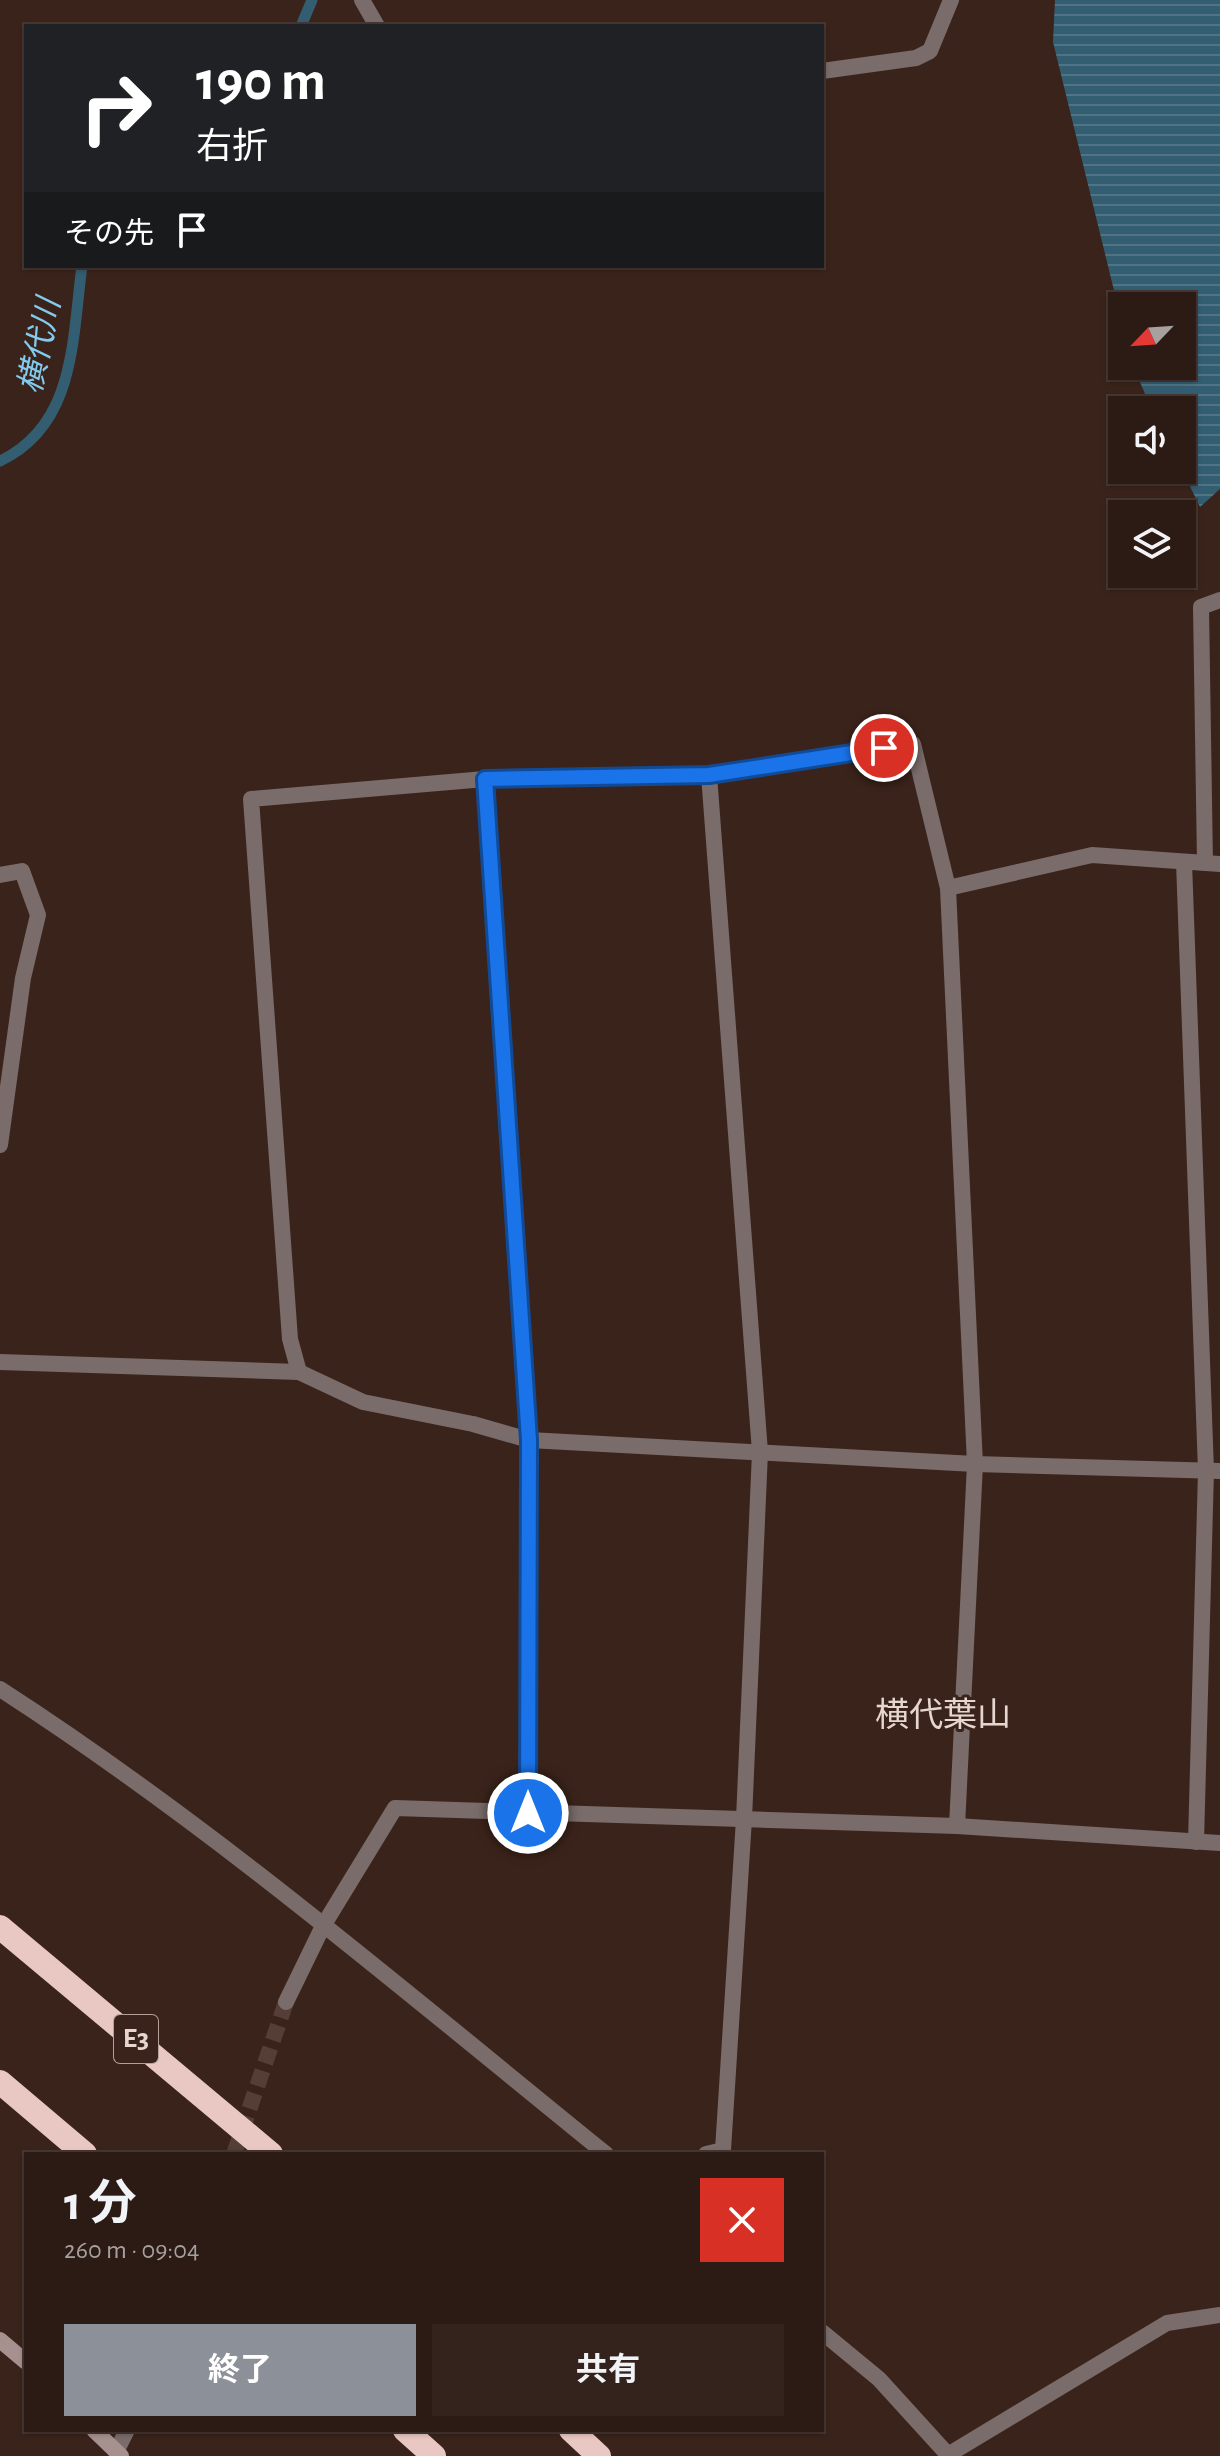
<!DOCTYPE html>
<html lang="ja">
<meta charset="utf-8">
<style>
:root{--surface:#2c1a14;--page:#34231d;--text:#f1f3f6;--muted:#a6a1a0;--line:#483834;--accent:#8c9099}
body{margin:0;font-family:"Alegreya Sans","Noto Sans JP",sans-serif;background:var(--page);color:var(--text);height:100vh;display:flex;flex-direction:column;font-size:30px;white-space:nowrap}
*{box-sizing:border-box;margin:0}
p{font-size:26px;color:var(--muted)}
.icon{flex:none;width:44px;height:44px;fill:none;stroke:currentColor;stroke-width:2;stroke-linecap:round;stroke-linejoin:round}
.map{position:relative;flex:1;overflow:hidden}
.details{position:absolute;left:24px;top:2152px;width:800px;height:280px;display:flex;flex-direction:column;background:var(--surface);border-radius:0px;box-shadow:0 2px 6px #0004,0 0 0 2px var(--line)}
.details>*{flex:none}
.top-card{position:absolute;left:24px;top:24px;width:800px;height:244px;border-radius:0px;box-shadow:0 2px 6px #0004,0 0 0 2px var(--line);background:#202124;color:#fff;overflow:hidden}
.needle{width:52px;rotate:245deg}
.controls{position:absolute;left:1108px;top:292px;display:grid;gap:16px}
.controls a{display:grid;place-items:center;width:88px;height:88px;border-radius:0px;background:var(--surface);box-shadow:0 2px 6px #0004,0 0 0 2px var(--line);font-size:40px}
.pin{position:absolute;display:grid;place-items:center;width:68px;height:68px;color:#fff;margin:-34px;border:4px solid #fff;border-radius:50%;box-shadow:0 2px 8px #0007}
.me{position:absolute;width:88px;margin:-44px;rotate:0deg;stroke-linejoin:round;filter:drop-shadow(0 0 6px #0008)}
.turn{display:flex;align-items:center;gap:28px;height:168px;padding:0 40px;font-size:36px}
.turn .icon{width:104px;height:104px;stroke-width:2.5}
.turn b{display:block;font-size:56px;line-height:68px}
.then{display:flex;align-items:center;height:76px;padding:0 40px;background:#0003;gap:16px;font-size:30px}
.round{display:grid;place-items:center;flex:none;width:84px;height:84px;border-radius:0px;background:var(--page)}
.headline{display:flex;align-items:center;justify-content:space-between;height:136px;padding:0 40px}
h1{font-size:48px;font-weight:700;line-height:60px}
.action{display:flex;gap:16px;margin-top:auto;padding:16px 40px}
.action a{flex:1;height:92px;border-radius:0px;background:var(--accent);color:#fff;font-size:32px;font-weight:700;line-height:92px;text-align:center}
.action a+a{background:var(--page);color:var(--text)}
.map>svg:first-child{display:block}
.water{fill:url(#water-rules)}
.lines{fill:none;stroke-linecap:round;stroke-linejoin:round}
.stream{stroke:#335d71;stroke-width:11}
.street-tunnel{stroke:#543e35;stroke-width:16;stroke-dasharray:16 8;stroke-linecap:butt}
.street{stroke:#796c6a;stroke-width:16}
.secondary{stroke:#a6918e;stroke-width:16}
.highway{stroke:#e9c7c3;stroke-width:24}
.route-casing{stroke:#114b97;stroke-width:20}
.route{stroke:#1a73e8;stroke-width:14}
.labels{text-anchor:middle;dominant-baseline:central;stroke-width:6;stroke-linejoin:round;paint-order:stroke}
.shield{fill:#3a231a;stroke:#b2a099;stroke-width:2}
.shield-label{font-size:28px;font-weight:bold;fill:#e6d6d0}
.water-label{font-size:32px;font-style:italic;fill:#83cbee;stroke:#3a231a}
.quarter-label{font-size:34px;fill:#e6d6d0;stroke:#3a231a}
</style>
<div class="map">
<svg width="1220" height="2456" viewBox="0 0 1220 2456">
<defs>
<pattern id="water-rules" width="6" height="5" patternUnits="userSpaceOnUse" patternTransform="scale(2)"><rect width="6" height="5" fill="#335d71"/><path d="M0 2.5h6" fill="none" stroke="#517484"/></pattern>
</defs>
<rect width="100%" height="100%" fill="#3a231a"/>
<path class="water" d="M1055,0H1220V489L1200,507L1182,470V410H1152L1133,366H1182V306H1122V323L1053,42Z"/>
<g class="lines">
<g class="stream">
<path d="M301,26L312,0"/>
<path d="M0,461C76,425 72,339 82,266"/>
</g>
<path class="street-tunnel" d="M234,2154L286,2002"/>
<g class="street">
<path d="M362,0L377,26"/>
<path d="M822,71L916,58L930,51L951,0"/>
<path d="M485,779L529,1440L528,1813"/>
<path d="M1184,862L1206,1471L1196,1842"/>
<path d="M1205,863L1201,607L1220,600"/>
<path d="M0,875L22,871L38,915L23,978L0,1145"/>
<path d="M948,888L1092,855L1220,864"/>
<path d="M0,1362L299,1372L363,1402L473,1424L529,1440L975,1464L1220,1471"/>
<path d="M299,1372L290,1339L251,799L485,779L709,775L913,744L948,888L975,1464L957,1826"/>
<path d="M0,1689C214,1827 408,1994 606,2154"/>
<path d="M286,2002L323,1926L395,1808L957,1826L1220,1843"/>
<path d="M706,2154L723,2150L744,1819L760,1452L709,775"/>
<path d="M822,2332L879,2379L949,2456"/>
<path d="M116,2452L127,2430"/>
<path d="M946,2456L1167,2323L1220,2315"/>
</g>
<g class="secondary">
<path d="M0,2340L26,2362"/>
<path d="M94,2430L121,2456"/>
</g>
<g class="highway">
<path d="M0,1927L271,2154"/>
<path d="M0,2082L85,2154"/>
<path d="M405,2430L434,2456"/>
<path d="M571,2430L599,2456"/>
</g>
</g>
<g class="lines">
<defs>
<path id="route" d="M528,1813L529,1440L485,779L709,775L884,748"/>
</defs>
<use href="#route" class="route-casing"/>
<use href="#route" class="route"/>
</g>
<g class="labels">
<rect class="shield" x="114" y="2015" width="44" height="48" rx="6"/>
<g class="shield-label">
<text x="136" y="2039">E3</text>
</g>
<g class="water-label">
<text transform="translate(40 346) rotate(-78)">横代川</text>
</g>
<g class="quarter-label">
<text x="943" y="1716">横代葉山</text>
</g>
</g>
</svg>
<div class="controls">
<a><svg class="needle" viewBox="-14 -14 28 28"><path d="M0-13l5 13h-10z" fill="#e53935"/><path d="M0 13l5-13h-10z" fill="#a6a1a0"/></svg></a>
<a><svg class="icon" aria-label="sound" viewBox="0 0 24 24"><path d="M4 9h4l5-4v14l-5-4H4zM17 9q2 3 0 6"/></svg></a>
<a><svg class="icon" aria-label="layers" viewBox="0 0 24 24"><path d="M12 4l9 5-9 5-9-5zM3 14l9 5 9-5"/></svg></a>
</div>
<div class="pin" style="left:884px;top:748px;background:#d93025"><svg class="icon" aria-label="arrive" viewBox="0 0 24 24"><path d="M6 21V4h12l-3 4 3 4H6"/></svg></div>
<svg class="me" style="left:528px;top:1813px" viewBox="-20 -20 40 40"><circle r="17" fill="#1a73e8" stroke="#fff" stroke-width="3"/><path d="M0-11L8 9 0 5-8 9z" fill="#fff"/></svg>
<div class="top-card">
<div class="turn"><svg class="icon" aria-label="right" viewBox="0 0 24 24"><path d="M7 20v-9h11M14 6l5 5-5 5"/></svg><div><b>190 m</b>右折</div></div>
<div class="then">その先<svg class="icon" aria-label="arrive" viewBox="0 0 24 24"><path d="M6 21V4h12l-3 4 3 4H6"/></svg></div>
</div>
<section class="details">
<div class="headline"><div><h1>1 分</h1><p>260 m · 09:04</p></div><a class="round" style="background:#d93025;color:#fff"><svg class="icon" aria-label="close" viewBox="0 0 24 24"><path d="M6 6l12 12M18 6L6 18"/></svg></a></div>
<div class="action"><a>終了</a><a>共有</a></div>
</section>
</div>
